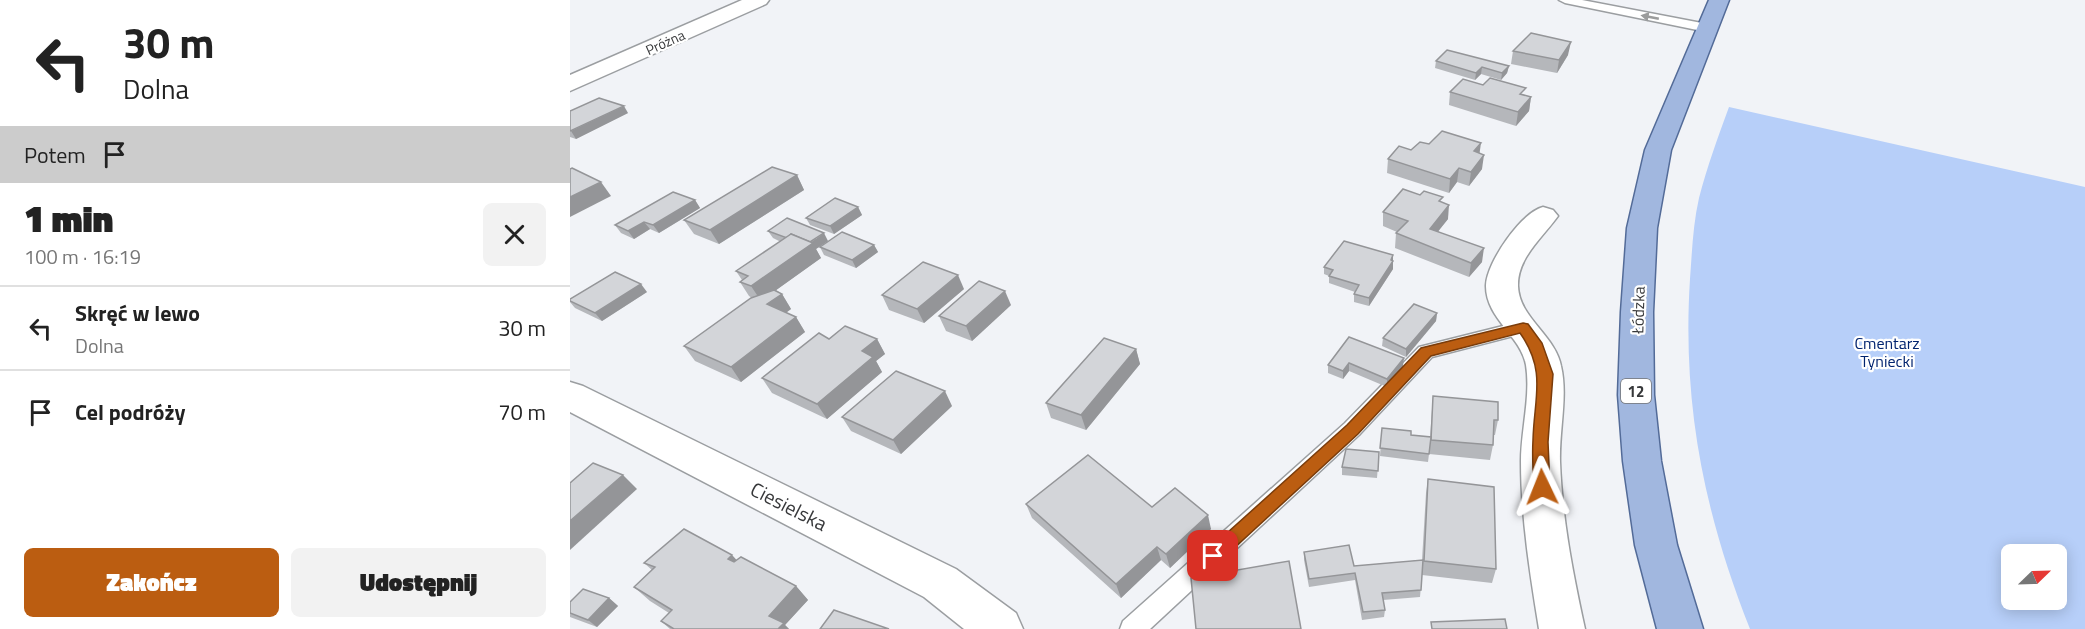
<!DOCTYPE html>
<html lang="pl">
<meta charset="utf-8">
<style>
:root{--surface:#fff;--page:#f2f2f2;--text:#222;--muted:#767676;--line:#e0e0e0;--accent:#bb5d11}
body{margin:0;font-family:"Titillium Web",sans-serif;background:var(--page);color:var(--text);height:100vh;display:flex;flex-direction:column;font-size:22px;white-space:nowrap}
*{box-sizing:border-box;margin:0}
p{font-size:20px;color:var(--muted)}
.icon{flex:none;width:33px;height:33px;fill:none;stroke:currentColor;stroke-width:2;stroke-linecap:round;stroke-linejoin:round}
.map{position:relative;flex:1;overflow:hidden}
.side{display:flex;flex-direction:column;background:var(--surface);width:570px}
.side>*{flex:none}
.hud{background:#fff;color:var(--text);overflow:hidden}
.needle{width:39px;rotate:67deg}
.tools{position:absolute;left:1431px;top:544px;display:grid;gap:12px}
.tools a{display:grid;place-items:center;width:66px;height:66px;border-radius:9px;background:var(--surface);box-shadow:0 3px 15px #0003;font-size:30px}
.pin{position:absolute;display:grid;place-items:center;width:51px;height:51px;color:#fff;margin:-26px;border-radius:12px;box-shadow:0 3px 9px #0006}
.me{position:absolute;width:66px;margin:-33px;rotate:358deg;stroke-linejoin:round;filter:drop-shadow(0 0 4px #0008)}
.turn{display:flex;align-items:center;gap:21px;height:126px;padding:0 24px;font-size:27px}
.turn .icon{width:78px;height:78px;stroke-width:2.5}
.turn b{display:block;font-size:42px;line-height:51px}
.then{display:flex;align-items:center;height:57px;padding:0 24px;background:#0003;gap:12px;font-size:22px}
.round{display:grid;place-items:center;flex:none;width:63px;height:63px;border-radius:9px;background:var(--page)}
.overview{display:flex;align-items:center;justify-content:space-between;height:102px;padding:0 24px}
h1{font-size:36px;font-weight:800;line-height:45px}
.primary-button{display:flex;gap:12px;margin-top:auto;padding:12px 24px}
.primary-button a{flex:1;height:69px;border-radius:9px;background:var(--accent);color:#fff;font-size:24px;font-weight:800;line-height:69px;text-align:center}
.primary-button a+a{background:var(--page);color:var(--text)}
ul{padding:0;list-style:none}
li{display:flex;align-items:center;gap:18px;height:84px;padding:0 24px;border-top:2px solid var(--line)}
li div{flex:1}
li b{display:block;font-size:22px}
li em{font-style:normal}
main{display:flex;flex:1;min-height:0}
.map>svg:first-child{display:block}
.green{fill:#b7cff9;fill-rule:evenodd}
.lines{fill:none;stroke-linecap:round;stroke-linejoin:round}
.lane-casing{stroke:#9b9ea1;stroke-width:3}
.street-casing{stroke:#9b9ea1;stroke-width:3}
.primary-casing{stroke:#536b98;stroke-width:3}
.lane{fill:#fff;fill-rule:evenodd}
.street{fill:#fff;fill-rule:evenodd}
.primary{fill:#a1b7df;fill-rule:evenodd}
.wall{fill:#b5b7bb}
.shaded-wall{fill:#949598}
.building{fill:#d3d5d9;stroke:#949598;stroke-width:1.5}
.oneway{fill:#9b9c9c}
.route{fill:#bb5d11;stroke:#7a3c0b;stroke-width:1.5}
.labels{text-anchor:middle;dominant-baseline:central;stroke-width:4.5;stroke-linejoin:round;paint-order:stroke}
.far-street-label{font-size:14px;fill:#37383a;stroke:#fff}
.shield{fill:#fff;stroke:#737475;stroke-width:1.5}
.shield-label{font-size:15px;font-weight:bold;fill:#37383a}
.street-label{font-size:16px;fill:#37383a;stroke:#fff}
.park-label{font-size:16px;fill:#00236f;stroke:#fff}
.near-street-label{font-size:20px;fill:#37383a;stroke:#fff}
</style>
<main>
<section class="side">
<div class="hud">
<div class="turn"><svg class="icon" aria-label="left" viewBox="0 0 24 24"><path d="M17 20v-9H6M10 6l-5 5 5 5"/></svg><div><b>30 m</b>Dolna</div></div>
<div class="then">Potem<svg class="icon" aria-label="arrive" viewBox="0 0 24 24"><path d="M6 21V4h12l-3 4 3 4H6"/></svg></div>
</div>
<div class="overview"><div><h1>1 min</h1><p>100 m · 16:19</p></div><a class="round"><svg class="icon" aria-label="close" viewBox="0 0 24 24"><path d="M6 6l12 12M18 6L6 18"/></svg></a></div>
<ul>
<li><svg class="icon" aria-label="left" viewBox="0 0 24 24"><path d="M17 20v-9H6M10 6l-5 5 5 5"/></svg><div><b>Skręć w lewo</b><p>Dolna</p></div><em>30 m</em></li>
<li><svg class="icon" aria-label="arrive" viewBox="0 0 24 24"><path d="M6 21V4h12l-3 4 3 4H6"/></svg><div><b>Cel podróży</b></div><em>70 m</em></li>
</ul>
<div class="primary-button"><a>Zakończ</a><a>Udostępnij</a></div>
</section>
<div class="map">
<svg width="1515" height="629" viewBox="0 0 1515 629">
<rect width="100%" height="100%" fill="#f1f3f7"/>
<path class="green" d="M1159,107L1515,187V629H1180C1134,513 1112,404 1120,279C1122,252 1123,224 1129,198C1137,167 1148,137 1159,107ZM1442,555H1486V600H1442Z"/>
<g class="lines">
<defs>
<g id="lane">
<path d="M989,0H1012L1137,24L1143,28L1137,32L995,3Z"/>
<path d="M953,321L959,322L962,327L959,332L862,357L789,435L580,629H550L553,621L775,423L849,347Z"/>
</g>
<g id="street">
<path d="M172,0H199L196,4L0,91V75Z"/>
<path d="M973,207L983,210L988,216C973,237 947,258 948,286C949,318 985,335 991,366C998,396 989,430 990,462C992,518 1003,574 1015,629H969C960,574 951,517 951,461C951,430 961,396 956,365C951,336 915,318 916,285C917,262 951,213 973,207Z"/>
<path d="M0,382L13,386L386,569L446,613L453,629H394L354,597L0,412Z"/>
</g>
<path id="primary" d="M1139,0H1159L1101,150L1087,228L1083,312L1084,395L1091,461L1107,545L1133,629H1087L1065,545L1053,461L1048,395L1051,312L1057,228L1075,150Z"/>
</defs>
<use href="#lane" class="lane-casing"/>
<use href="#street" class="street-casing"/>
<use href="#primary" class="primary-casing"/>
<use href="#lane" class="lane"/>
<use href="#street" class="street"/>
<use href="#primary" class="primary"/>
</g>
<g class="wall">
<path d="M943,51L998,55L987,73L941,64Z"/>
<path d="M866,61L939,66L937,73L931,80L911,74L905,80L865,68Z"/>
<path d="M880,92L954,95L961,97L959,111L946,126L879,105Z"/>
<path d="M0,111L58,113L6,139L0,137Z"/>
<path d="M859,144L909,153L912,169L899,186L887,182L879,193L817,173L818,159L841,150Z"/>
<path d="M227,175L234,190L149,244L124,234L114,220Z"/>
<path d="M125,200L130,208L89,233L80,229L64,239L51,233L45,225Z"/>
<path d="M872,202L878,219L868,231L912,262L899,277L825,248L826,233L827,232L813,226V212Z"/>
<path d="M288,207L292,215L264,234L240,225L236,218Z"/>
<path d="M198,231L258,241L246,249L251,258L206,290L212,294L221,309L216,313L226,317L235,332L171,382L125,361L114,346L182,298L179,296L170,282L172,280L166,271L211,242L203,238Z"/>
<path d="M304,245L308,252L286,268L254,255L250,247Z"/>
<path d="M823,255V269L799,306L784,302V294L785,292L759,283V276L754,274V267Z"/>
<path d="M394,289L354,323L319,310L312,295Z"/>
<path d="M77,292L32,321L5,308L0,302V299Z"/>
<path d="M441,305L402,341L376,331L369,316Z"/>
<path d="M867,313L866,321L836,357L812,346L813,338Z"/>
<path d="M779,337L833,366L817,387L779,371L773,379L758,373V365Z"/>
<path d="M259,339H307L315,354L306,361L312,372L257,419L202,393L192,378Z"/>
<path d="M566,349L570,364L516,430L481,418L476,403Z"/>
<path d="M863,396L928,420L925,435H923V445L920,460L859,454L858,462L810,456L812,428L841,435L860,437Z"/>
<path d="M382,406L331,454L281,431L272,417Z"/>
<path d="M809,452L807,478L772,475V467Z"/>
<path d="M858,479L926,569L922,583L852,575L850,597L813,600L815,610L814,617L792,620L785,580L739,587L734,560V552L784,566L852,560L856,493Z"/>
<path d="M456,504L582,507L641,529L600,568L591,560L551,598L462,518Z"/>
<path d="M167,560L226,586L238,600L215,625L219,629H100L91,621L99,613L80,601L64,587L82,570L74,563Z"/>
<path d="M39,598L48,606L27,627L0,617V602Z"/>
</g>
<g class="shaded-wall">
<path d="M1001,42L998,55L987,73L989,60Z"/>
<path d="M939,66L937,73L931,80L932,73Z"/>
<path d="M912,67L911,74L905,80L906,73Z"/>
<path d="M961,97L959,111L946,126L948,112Z"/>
<path d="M54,106L58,113L6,139L1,131Z"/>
<path d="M911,143L909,157L904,151Z"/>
<path d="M914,155L912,169L899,186L901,172Z"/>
<path d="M889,168L887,182L879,193L880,179Z"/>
<path d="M227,175L234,190L149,244L140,230Z"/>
<path d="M31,182L41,196L0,217V197Z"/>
<path d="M125,200L130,208L89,233L83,225Z"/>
<path d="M879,205L878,219L859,243L860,229Z"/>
<path d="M288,207L292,215L264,234L260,226Z"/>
<path d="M74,222L80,229L64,239L58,231Z"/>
<path d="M254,233L258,241L246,249L251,258L191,301L181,286Z"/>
<path d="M304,245L308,252L286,268L282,260Z"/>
<path d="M914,248L912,262L899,277L901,263Z"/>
<path d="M823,255V269L799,306V298Z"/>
<path d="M388,275L394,289L354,323L347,309Z"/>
<path d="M71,284L77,292L32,321L25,313Z"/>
<path d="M435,291L441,305L402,341L396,326Z"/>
<path d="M212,294L221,309L207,319L197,304Z"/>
<path d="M867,313L866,321L836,357V349Z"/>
<path d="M226,317L235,332L171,382L161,367Z"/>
<path d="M307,339L315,354L306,361L312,372L257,419L247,404L292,351Z"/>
<path d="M566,349L570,364L516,430L511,415Z"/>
<path d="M834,358L833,366L817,387V379Z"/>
<path d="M779,363V371L773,379V371Z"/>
<path d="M375,391L382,406L331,454L323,440Z"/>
<path d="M53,475L67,489L0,550V521Z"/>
<path d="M638,515L641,529L600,568L596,554Z"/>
<path d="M587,547L591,560L551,598L546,584Z"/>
<path d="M162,555L175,569L158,559Z"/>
<path d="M226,586L238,600L215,625L219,629H208L199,616Z"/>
<path d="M39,598L48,606L27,627L18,620Z"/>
</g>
<g class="building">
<path d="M961,33L1001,42L989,60L943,51Z"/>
<path d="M877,50L939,66L932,73L912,67L906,73L866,61Z"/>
<path d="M920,78L956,88L950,94L961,97L948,112L880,92L893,79L913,85Z"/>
<path d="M29,98L54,106L0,131V111Z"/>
<path d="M872,131L911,143L904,151L914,155L901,172L889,168L880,179L818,159L829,146L841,150L850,142L859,144Z"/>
<path d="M202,167L227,175L140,230L114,220Z"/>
<path d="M2,168L31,182L0,197V169Z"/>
<path d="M833,189L850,195L854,191L873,197L869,201L879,205L860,229L914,248L901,263L826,233L838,221L813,212Z"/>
<path d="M103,192L125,200L83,225L74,222L58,231L45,225Z"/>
<path d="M265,198L288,207L260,226L236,218Z"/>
<path d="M217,218L254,233L240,242L221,234L217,238L198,231Z"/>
<path d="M272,232L304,245L282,260L250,247Z"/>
<path d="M221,234L243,243L181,286L170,282L178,276L166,271Z"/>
<path d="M774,241L823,255L821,260L823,261L799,298L784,294L789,285L759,276L763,270L754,267Z"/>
<path d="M353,262L388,275L347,309L312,295Z"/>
<path d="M45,272L71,284L25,313L0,301V299Z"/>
<path d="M409,281L435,291L396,326L369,316Z"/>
<path d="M204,290L212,294L197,304L226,317L161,367L114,346L181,298Z"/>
<path d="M844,304L867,313L836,349L813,338Z"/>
<path d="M275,326L307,339L292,351L303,357L247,404L192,378L249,333L259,339Z"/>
<path d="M779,337L834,358L817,379L779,363L773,371L758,365Z"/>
<path d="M534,338L566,349L511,415L476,403Z"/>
<path d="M326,371L375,391L323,440L272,417Z"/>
<path d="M863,396L928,402V420H924L923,445L861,440Z"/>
<path d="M812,428L841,431V435L861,437L859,454L810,448Z"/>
<path d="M776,449L809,452L808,471L772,467Z"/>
<path d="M518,455L582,507L605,488L638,515L596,554L587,547L546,584L456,504Z"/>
<path d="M23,463L53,475L0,521V483Z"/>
<path d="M858,479L924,487L926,569L854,561Z"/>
<path d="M114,529L162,555L158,559L164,562L171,557L226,586L199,616L214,623L208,629H104L91,621L102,610L64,587L85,567L74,563Z"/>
<path d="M779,545L784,566L853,560L851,590L812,593L815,610L793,612L785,573L739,579L734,552Z"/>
<path d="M661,559L662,571L629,577L628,567Z"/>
<path d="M719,561L731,629H626L621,578Z"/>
<path d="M13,589L39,598L18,620L0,613V602Z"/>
<path d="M264,610L319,629H250Z"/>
<path d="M935,619L937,629H862L861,622Z"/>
</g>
<defs><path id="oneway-solid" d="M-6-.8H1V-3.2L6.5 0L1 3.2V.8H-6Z" transform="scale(1.5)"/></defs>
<use class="oneway" href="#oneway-solid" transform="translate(1080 17) rotate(-169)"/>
<path class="route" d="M953,323L958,324L972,343L983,374L978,442L980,487L978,492L972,494L966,492L964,487C963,472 962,456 963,440C964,398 977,371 950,333L861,356L788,434L649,562L643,564L637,562L634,556L637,551L777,425L851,348Z"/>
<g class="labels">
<g class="far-street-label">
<text transform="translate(95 42) rotate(-24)">Próżna</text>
</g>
<rect class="shield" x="1051" y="379" width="30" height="24" rx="4.5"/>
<g class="shield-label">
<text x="1066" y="391">12</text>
</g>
<g class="street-label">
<text transform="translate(1068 310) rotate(-88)">Łódzka</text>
</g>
<g class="park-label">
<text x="1317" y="343">Cmentarz<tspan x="1317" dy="18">Tyniecki</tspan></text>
</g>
<g class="near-street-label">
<text transform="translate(219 506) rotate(27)">Ciesielska</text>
</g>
</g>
</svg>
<div class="tools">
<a><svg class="needle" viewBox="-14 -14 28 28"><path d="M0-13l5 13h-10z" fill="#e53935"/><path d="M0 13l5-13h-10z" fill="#767676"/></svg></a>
</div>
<div class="pin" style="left:643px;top:556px;background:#d93025"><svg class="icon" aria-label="arrive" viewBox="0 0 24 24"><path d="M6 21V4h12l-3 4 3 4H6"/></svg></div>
<svg class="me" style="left:972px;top:487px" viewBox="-20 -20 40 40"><path d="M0-17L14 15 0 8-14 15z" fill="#bb5d11" stroke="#fff" stroke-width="4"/></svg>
</div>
</main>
